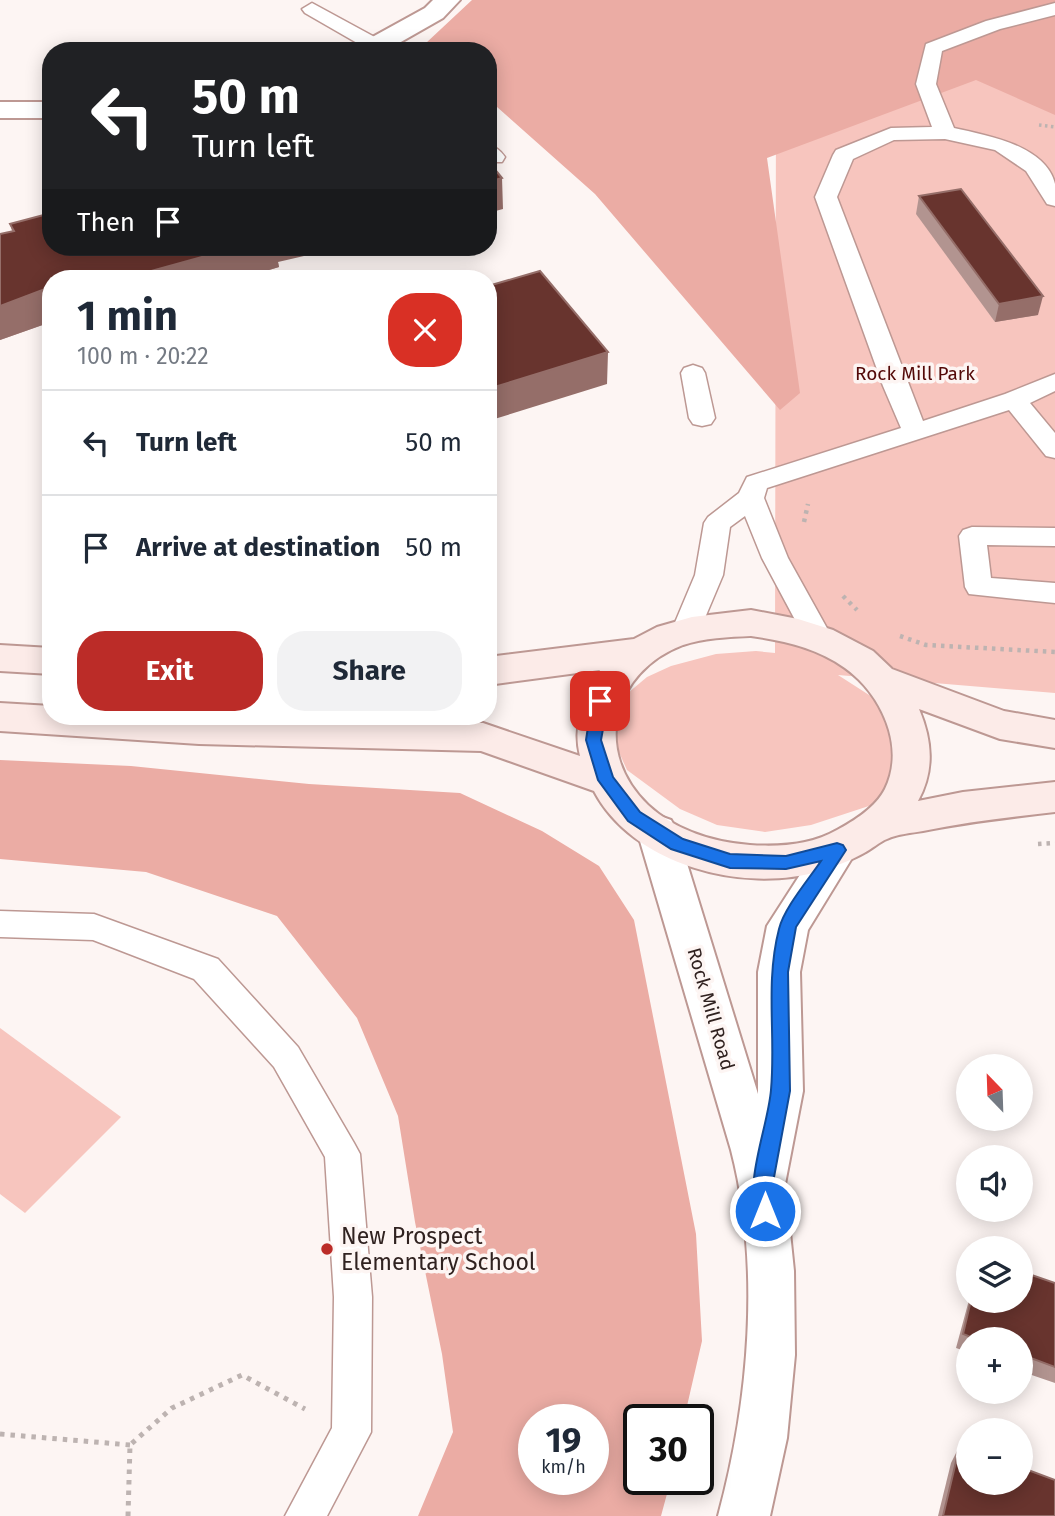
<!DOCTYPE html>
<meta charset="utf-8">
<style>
:root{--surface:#fff;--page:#f2f2f3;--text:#1f2937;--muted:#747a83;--line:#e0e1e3;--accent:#bb2c28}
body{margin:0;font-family:"Fira Sans",sans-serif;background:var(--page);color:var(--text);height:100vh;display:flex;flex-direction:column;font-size:26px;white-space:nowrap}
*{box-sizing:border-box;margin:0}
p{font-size:23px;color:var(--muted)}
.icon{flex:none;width:38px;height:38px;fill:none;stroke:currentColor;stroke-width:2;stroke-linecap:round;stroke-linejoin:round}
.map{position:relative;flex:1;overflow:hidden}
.drawer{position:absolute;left:42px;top:270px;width:455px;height:455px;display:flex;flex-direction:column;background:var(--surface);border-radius:28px;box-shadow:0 4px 18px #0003}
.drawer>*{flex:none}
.hud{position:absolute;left:42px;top:42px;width:455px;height:214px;border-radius:28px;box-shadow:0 4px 18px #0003;background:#202124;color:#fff;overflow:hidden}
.needle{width:46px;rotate:337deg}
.fabs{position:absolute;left:956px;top:1054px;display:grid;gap:14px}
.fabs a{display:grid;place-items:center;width:77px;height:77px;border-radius:50%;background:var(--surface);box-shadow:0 4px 18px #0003;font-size:35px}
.speed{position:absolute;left:518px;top:1404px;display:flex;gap:14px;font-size:35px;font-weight:700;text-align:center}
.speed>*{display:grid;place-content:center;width:91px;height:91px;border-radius:50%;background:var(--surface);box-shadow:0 4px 18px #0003;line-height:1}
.speed small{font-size:18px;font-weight:400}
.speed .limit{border:4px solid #111;border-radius:10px;background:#fff;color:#111}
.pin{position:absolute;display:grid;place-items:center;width:60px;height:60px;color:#fff;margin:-30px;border-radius:14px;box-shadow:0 4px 10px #0006}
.me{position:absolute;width:77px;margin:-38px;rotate:0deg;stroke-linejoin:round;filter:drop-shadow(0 0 5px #0008)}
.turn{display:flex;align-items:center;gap:24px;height:147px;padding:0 35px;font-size:32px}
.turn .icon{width:91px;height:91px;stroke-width:2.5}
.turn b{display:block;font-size:49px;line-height:60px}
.then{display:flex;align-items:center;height:66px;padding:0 35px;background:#0003;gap:14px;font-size:26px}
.round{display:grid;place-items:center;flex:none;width:74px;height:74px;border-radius:28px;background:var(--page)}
.overview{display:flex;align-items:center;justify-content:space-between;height:119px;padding:0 35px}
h1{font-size:42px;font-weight:700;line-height:52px}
.primary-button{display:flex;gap:14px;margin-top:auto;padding:14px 35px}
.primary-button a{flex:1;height:80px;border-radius:28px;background:var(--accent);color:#fff;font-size:28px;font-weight:700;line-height:80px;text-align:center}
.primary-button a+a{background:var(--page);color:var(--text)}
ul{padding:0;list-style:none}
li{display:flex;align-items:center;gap:21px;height:105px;padding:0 35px;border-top:2px solid var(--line)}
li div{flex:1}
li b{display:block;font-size:26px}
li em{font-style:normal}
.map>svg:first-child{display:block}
.green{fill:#f7c5be}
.forest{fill:#ebaca4;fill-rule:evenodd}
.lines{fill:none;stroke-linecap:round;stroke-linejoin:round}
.lane-casing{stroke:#bd9893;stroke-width:3}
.street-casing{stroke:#bd9893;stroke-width:4}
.secondary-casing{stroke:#bd9893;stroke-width:4}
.path-far2{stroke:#bdb3b1;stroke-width:3.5;stroke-dasharray:2.5 3.5;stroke-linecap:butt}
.path-far1{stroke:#bdb3b1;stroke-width:4.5;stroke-dasharray:3.5 5;stroke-linecap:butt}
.path{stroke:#bdb3b1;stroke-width:5;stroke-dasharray:4.5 6;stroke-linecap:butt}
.lane{fill:#fff;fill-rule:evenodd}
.street{fill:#fff;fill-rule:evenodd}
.secondary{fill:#fcebe8;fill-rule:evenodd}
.wall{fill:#b29490}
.shaded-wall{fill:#956e69}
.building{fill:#68342e;stroke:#956e69;stroke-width:2}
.route{fill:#1a73e8;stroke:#114b97;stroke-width:2}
.poi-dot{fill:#bb2c28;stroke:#fdf5f3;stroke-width:2.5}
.labels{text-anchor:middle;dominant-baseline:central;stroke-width:7;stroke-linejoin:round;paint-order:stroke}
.park-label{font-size:19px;fill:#530908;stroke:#fdf5f3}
.street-label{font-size:19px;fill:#302220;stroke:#fdf5f3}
.near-poi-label{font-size:23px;fill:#302220;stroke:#fdf5f3;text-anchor:start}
</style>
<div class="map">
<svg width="1055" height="1516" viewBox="0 0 1055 1516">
<rect width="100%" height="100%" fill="#fdf5f3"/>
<g class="green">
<path d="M1055,0V693L838,675L880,702L902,741V777L875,804L811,825L765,832L717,825L680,809L627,770L614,741L617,716L622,698L647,677L671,666L716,654L756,651L775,653L776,90Z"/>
<path d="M0,1028L121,1117L25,1213L0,1194Z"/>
</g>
<g class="forest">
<path d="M472,0H1055V115L976,80L767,158L800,393L780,410L595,194L488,99V51H434L426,43Z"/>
<path d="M0,760L131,766L309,784L460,793L542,831L599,866L634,920L696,1234L702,1341L684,1419H639V1479H671L661,1516H418L453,1432L442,1354L415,1222L398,1116L357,1018L277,916L146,872L0,859ZM534,1419H593V1479H534Z"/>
</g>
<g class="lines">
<defs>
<g id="lane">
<path d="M312,3L393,47L396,51H371L305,13L302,9Z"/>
<path d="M1055,3V15L1000,29L942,51L936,84L954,128C985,135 1046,145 1055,184C1055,190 1055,199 1055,206L1047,204L1026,171L995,150L945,139L894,140L853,159L837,197L923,421L1005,394L1055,374V391L1030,403L1055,433V458L1046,456L1009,410L767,488L764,498L788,558L833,639L829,646L819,649L809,646L762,558L745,516L730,527L723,575L699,632L695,639L685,642L675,639L671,632L695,575L704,523L708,517L739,493L747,477L901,428L883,386L815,197L833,155L836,150L891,128L932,127L916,84L926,44L986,21Z"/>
<path d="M488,145C496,147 500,150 505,157L502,162H488Z"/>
<path d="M693,365L702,368L705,373L715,418L711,424L702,426L693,424L689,418L681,373L684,368Z"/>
<path d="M972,527L1055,528V546L987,545L991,578L1055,583V603L969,594L965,587L959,536L963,530Z"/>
<path d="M0,911L94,914L218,959L298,1047L354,1143L360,1154L372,1297L371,1432L327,1516H285L332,1428L334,1297L325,1157L274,1067L194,979L93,940L0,937Z"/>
</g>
<g id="street">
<path d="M433,0H460L443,18L385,51H352L356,46L425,8Z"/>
<rect x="0" y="102" width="51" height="16"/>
<path d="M657,815L671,820L677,831L758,1094V972L767,926L823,839L837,834L851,839L857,850L808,930L800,972L803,1091L785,1184L794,1271L795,1355L787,1438L770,1516H718C749,1402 761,1266 731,1150L637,831L643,820Z"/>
</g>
<g id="secondary">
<path d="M751,610L798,619L833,630L873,651L892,669L1004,711L1055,720V748L1000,739L919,709C932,740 935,770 918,801L963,792L1055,782V812C1011,817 967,822 923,831C912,833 897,834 887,839C879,842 872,849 864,853C850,861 835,866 820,871C743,894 633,865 594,791L481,751L199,744L0,731V703L51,706V716H204L483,723L580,756C572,724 584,697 600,670L488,685V657L634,639L657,627L692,617ZM751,636C785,641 817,648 845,668C881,694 906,746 885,789C876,807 854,821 837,830C811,845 780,847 750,845C714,842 676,831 648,805C592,751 612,672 683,645C704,638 729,637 751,636Z"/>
<path d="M0,645L51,648V674L0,671Z"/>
</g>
</defs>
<use href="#lane" class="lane-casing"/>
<use href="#street" class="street-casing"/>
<use href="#secondary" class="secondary-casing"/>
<path class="path-far2" d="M1039,125L1055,127"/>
<g class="path-far1">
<path d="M804,522L808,504"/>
<path d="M843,596L857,610"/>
<path d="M900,636L926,645L1055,652"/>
<path d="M1038,844L1055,843"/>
</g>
<g class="path">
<path d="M0,1434L130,1445"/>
<path d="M128,1516L130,1445L172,1408L242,1375L305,1409"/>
</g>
<use href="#lane" class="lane"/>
<use href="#street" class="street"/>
<use href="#secondary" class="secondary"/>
</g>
<g class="wall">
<path d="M919,196L1038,315L995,322L916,214Z"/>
<path d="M10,224L51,247L278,262L279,267L242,278H51V322L0,340V234L12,231Z"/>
<path d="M1055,1283V1383L1020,1371V1339H968V1352L956,1348L969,1300H1020Z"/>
<path d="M960,1445L1055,1516H938L951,1463Z"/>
</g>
<g class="shaded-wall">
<path d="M502,178L503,209L488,213V182Z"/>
<path d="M238,247H343L278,262L279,267L242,278H126Z"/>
<path d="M45,289L51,313V322L0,340V306Z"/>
<path d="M1043,296L1038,315L995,322L999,304Z"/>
<path d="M608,352L607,384L488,421V389Z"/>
</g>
<g class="building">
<path d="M488,161L502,178L488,182Z"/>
<path d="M961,189L1043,296L999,304L919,196Z"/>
<path d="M51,213V247H238L126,278H51V298L50,299L45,289L0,306V234L14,231L10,224Z"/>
<path d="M540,271L608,352L488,389V286Z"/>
<path d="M1020,1271L1055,1283V1367L1020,1354V1339H976L963,1334L971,1300H1020Z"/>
<path d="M960,1445L968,1448V1482H1020V1467L1055,1480V1516H943Z"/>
</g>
<path class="route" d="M600,695L608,701L601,740L613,777L640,812L683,839L730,854L786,856L837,843L843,845L846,850L796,927L788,972L790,1091L772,1188L774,1211L771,1218L765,1220L758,1218C743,1184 768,1127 771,1090C776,1036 765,983 779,929C784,908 809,879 821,861L786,869L730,868L671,849L628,821L598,780L586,740L592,701Z"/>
<circle class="poi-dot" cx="327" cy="1249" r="7"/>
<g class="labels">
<g class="park-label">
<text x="915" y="373">Rock Mill Park</text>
</g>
<g class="street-label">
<text transform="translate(711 1009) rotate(74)">Rock Mill Road</text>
</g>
<g class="near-poi-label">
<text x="341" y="1236">New Prospect<tspan x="341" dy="26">Elementary School</tspan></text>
</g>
</g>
</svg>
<div class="fabs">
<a><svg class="needle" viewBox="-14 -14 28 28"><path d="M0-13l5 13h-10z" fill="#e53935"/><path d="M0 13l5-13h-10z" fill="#747a83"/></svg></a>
<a><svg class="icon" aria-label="sound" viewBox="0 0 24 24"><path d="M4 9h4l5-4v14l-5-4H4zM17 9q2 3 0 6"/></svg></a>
<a><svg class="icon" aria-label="layers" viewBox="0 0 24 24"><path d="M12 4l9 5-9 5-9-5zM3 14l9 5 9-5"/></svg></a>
<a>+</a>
<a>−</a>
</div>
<div class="speed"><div>19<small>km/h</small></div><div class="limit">30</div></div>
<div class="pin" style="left:600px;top:701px;background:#d93025"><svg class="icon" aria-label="arrive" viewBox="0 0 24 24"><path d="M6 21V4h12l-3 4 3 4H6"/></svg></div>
<svg class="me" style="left:765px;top:1211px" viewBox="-20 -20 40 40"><circle r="17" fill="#1a73e8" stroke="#fff" stroke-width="3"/><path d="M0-11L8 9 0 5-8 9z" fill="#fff"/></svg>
<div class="hud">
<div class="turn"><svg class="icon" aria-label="left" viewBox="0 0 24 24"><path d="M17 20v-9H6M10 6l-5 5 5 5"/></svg><div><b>50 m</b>Turn left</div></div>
<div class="then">Then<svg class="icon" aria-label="arrive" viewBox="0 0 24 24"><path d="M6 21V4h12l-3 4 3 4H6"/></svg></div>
</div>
<section class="drawer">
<div class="overview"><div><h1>1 min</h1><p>100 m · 20:22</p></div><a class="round" style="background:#d93025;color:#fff"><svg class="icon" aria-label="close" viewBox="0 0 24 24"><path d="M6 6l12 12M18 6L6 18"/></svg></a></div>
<ul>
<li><svg class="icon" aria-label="left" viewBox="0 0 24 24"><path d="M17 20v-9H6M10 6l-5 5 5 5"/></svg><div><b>Turn left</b></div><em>50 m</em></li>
<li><svg class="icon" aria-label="arrive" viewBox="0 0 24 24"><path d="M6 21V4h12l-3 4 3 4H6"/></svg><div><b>Arrive at destination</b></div><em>50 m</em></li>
</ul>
<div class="primary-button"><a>Exit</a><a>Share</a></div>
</section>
</div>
